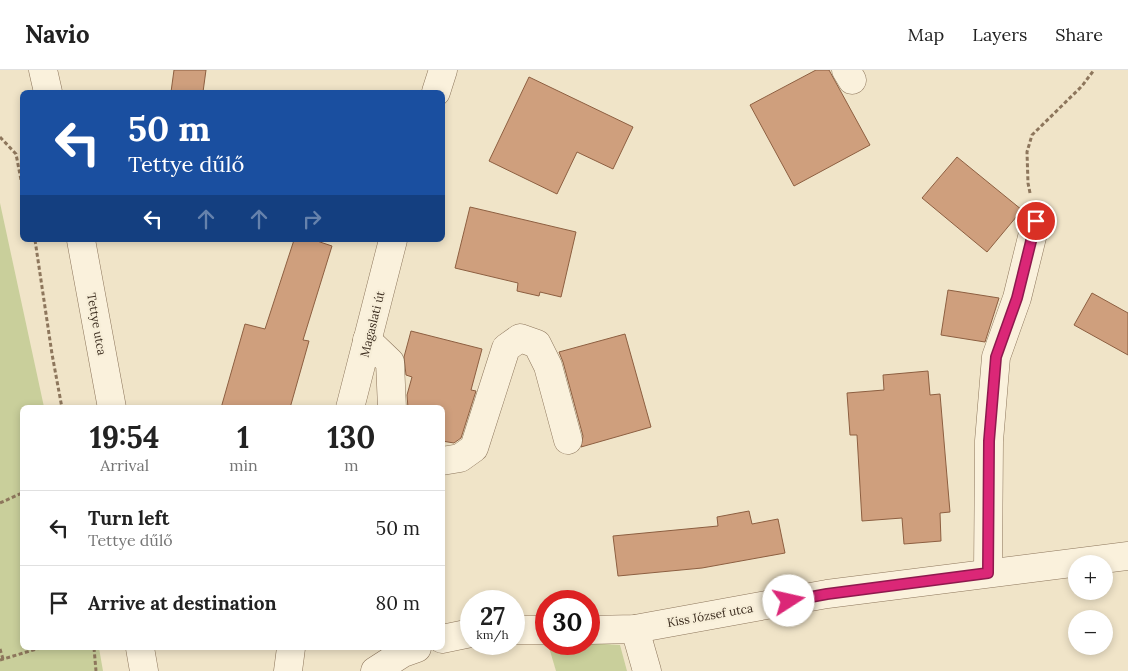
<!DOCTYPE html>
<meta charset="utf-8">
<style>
:root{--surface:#fff;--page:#f6f6f6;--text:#222;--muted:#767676;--line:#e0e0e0}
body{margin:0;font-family:Lora,serif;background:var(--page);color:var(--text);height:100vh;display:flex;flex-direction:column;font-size:19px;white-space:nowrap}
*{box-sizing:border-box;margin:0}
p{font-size:16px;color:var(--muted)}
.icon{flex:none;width:28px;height:28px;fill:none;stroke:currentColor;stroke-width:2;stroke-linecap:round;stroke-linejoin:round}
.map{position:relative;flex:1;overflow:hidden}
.side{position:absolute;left:20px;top:335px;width:425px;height:245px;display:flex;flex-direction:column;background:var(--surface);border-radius:8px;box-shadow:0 2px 8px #0003}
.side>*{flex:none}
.guide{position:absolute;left:20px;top:20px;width:425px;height:152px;border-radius:8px;box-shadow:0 2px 8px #0003;background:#1a4fa0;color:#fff;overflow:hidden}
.controls{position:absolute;left:1068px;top:485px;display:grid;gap:10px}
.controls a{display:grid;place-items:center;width:45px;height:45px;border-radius:50%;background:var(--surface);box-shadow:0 2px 8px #0003;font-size:25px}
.speed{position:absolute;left:460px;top:520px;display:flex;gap:10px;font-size:25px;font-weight:700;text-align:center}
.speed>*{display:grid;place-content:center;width:65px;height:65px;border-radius:50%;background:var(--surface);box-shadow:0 2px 8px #0003;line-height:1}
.speed small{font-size:12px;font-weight:400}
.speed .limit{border:8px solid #d22;background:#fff;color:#111}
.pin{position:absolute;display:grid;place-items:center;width:42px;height:42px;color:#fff;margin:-21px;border:2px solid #fff;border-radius:50%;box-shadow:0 1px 5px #0007}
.me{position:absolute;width:55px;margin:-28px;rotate:80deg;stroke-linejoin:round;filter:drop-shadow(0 0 4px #0008)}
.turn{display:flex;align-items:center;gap:18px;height:105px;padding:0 25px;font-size:22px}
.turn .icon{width:65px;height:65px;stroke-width:2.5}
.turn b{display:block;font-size:35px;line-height:42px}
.lanes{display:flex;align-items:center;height:48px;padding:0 25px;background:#0003;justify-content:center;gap:25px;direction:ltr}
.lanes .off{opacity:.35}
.eta{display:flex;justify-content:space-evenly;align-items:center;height:85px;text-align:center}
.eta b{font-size:30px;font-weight:800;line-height:35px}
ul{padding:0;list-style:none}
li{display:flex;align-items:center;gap:15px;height:75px;padding:0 25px;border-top:1px solid var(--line)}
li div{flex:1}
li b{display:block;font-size:19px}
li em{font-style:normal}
header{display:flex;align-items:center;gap:30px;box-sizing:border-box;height:70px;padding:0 25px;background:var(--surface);border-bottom:1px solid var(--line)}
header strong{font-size:24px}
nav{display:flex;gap:28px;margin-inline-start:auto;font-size:18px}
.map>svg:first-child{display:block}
.green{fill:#c9cf9b}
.building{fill:#cf9f7d;stroke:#8d5f41}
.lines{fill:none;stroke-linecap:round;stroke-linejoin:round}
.minor-casing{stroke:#8d765c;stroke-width:29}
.path{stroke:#8d765c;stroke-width:3;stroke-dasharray:4 2.5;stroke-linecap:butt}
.minor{stroke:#faf1dc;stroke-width:28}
.route-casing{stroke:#8e194d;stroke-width:12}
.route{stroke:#db2777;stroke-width:9}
.labels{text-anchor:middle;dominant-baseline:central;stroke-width:4.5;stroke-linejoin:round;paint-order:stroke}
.street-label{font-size:12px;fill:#3d2e20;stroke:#f7eed8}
</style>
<header>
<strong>Navio</strong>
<nav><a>Map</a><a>Layers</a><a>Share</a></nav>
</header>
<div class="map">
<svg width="1128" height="601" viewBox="0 0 1128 601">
<rect width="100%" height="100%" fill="#f0e4c8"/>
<g class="green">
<path d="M0,133L44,337L22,338V578H99L103,601H0Z"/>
<path d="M589,573L620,575L627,601H556L548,574Z"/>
</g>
<g class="building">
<path d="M174,0H206L203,22H171Z"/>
<path d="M816,0H829L870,75L794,116L750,35Z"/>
<path d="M529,7L633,57L613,99L577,82L557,124L489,91Z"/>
<path d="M957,87L1022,140L987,182L922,128Z"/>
<path d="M470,137L576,162L561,227L540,222L539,226L517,221L518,213L455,198Z"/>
<path d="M294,170H314L332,176L303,270L309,271L290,338H221L245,254L265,259Z"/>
<path d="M948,220L999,228L985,272L941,265Z"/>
<path d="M1092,223L1128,243V285L1074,255Z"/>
<path d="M411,261L482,279L471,320L476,321L461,368L454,373L442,371V338H408L407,325L412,307L406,305L404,287Z"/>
<path d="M625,264L651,357L581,377L583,366L563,292L559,282Z"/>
<path d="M928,301L930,325L940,324L950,442L940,443L941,471L904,474L902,448L862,451L857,365H850L847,323L884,320L883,305Z"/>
<path d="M749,441L752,454L778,449L785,483L702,498L618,506L613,466L718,456L717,447Z"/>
</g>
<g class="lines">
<defs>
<g id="minor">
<path d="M43,0L48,22"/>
<path d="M846,0L852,10"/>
<path d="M436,22L443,0"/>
<path d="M81,170L112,338"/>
<path d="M367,270L390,292L392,338"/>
<path d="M350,338L393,170"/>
<path d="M442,391L460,388L474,378L506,278L520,268L537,274L548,296L568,370"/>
<path d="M988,503L989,371L996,287L1017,228L1036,151"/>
<path d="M635,559L647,601"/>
<path d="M514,560H546"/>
<path d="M589,560L635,559L827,524L1128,486"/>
<path d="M442,569L471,563"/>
<path d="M140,578L144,601"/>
<path d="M288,601L291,578"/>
<path d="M375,601L403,583L417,578"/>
</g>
</defs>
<use href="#minor" class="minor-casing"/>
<g class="path">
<path d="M0,67L16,84L22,115"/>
<path d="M1030,123L1028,113L1027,82L1032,65L1082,16L1094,0"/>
<path d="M35,170L52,284L62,338"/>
<path d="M0,433L22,423"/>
<path d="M94,578L96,601"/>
<path d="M0,579L3,589"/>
<path d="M0,590L40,578"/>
</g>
<use href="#minor" class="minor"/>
</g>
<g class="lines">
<defs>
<path id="route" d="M789,531L827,524L988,503L989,371L996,287L1017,228L1036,151"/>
</defs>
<use href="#route" class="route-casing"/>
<use href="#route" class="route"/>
</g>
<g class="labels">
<g class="street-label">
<text transform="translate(97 254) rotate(80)">Tettye utca</text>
<text transform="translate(372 254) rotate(-76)">Magaslati út</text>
<text transform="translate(710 545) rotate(-10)">Kiss József utca</text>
</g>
</g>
</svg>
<div class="controls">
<a>+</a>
<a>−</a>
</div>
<div class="speed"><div>27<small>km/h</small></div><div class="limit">30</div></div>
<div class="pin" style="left:1036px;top:151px;background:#d93025"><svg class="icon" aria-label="arrive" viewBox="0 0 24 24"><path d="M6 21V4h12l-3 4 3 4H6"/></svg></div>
<svg class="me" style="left:789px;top:531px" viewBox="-20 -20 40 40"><circle r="19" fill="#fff"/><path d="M0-13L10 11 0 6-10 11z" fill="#db2777"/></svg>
<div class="guide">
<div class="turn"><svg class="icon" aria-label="left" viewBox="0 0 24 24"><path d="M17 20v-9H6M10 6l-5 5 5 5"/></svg><div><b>50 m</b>Tettye dűlő</div></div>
<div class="lanes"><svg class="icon" aria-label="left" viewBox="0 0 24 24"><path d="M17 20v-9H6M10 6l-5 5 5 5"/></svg><svg class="icon off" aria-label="ahead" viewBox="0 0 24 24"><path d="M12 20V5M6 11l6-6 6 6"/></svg><svg class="icon off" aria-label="ahead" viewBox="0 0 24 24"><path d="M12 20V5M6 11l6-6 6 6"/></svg><svg class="icon off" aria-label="right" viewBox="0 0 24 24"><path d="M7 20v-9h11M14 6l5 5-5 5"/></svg></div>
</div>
<section class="side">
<div class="eta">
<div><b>19:54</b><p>Arrival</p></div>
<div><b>1</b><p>min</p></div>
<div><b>130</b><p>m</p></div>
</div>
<ul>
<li><svg class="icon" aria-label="left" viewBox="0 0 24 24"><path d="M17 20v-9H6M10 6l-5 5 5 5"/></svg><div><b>Turn left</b><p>Tettye dűlő</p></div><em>50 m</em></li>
<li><svg class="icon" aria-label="arrive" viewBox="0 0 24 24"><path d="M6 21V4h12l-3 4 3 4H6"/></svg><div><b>Arrive at destination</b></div><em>80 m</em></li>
</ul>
</section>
</div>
